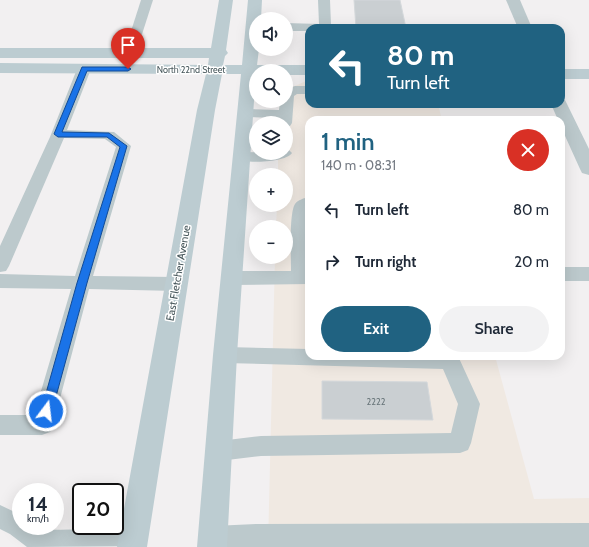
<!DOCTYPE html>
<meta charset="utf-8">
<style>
:root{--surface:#fff;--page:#f2f2f3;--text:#1f2937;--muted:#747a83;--accent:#206281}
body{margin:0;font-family:Cabin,sans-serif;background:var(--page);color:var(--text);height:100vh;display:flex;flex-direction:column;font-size:15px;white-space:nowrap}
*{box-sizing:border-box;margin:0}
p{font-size:13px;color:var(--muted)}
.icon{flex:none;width:22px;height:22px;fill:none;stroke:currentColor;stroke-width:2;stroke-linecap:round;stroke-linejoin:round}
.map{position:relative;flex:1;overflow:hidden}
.details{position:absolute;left:305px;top:116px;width:260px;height:244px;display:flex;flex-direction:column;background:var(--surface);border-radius:12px;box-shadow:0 4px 16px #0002}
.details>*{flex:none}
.guide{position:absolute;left:305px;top:24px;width:260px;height:84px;border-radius:12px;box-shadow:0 4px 16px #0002;background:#206281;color:#fff;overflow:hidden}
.controls{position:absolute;left:249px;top:12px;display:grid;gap:8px}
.controls a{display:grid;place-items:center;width:44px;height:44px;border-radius:50%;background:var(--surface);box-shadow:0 4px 16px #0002;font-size:20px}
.speed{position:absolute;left:12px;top:483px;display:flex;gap:8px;font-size:20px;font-weight:700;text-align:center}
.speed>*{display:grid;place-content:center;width:52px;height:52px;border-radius:50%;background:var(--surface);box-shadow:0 4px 16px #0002;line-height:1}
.speed small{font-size:10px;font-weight:400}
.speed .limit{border:2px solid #111;border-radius:6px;background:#fff;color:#111}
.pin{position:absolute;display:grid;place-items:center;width:34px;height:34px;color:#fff;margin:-41px -17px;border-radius:50% 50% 50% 0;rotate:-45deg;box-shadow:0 0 4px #0007}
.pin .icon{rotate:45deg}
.me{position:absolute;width:44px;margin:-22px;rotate:15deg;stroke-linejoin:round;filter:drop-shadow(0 0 3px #0008)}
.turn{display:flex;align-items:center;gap:14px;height:84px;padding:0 16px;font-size:18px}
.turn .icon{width:52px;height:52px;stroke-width:2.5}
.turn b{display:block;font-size:28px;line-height:34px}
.round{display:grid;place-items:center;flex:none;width:42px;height:42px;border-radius:21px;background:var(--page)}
.headline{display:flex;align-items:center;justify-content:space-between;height:68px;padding:0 16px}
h1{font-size:24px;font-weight:600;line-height:30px;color:var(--accent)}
.cta{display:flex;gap:8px;margin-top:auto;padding:8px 16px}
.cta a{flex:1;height:46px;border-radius:24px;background:var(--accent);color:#fff;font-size:16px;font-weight:600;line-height:46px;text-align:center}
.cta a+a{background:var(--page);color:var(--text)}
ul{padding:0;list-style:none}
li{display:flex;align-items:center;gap:12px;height:52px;padding:0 16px}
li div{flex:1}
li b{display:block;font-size:15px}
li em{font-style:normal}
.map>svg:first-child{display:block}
.commercial{fill:#f0e9e2}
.building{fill:#cacfd2;stroke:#d4d8db}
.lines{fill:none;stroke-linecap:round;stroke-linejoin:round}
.lane{fill:#bcc9cc;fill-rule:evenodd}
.street{fill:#bcc9cc;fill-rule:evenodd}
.secondary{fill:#bcccd1;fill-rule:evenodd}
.route{fill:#1a73e8;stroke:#114b97}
.labels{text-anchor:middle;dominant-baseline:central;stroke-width:3;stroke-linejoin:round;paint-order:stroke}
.far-street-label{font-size:9px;fill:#49595d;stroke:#fff}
.number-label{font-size:9px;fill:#69767a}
.street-label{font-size:11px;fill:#49595d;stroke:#fff}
</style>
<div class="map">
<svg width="589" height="547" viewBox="0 0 589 547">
<rect width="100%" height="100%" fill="#f2f0f1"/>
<path class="commercial" d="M306,81L309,82V104H438L442,120H309V356H495L534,499L589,498V547H268L275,257H286V227H276L277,205H286V175H278V153H286V123H279V101H286V90Z"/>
<g class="building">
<path d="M354,0H400L406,28H356Z"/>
<path d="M322,381L427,382L433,420L322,419Z"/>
</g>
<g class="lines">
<g class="lane">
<path d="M141,0H153L136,53L134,56H126L124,53Z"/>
<path d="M318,0H330L331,25L333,28H309V31H286V23L319,24Z"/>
<path d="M84,65L89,66L91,69L67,130L114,132L131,146L93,276L176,277L182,279L185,284L182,289L176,291L89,289L53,425L50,432L42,435H0V415H34L71,289L0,288V274L75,276L116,147L105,139L64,138L9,266L6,271L0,272V246L50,137L77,69L79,66Z"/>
<path d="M295,86H309V94H297L294,96L292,123L290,126L286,127V123H278V118L245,117L240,116L238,113L240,110L245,109L279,110L280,101H286V89Z"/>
<path d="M286,149L289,150L292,153C285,163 247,163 236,160L233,157L236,154L241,152L286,153Z"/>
<path d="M309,197V284L232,285L226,283L223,278L226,273L232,271H291C291,257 289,213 295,204C298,200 304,198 309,197Z"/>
<rect x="561" y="267" width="28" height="14"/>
<path d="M225,347L309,349V356H458L480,404L471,443L468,450L460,453L261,456L219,461L211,458L208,451L211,444L219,441L261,436L451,433L458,404L443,369L225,363L218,361L215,355L218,349Z"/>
<path d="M0,505L21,515V526H39L44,530C72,530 115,527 141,537L144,546L27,547L10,534L0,529Z"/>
<path d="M589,523V547H205L201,538L204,529L213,526L256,524Z"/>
</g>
<g class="street">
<path d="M506,0H520L532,28H518Z"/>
<path d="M561,99L565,100L567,104L589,149V175L582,173L580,169L561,127V120H558L551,104H561Z"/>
</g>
<g class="secondary">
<path d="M219,0H233L226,50L228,53L225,56L223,65H242L248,0H262L261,19H256V49H259L257,65H309V75H286V71H256L237,355L227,547H197L213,355L241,74H222L215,110L147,547H117L197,110L206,74L0,73V63L208,65L209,58H0V48H211Z"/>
<rect x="561" y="69" width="28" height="10"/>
</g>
</g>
<path class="route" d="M82,67H128L131,69L128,71H87L62,132L109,133L127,146L87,283L52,411L50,414L46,415L43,414L41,411L77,283L120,147L107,137H58L54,134Z"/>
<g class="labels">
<g class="far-street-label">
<text x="191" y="69">North 22nd Street</text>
</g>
<g class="number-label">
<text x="376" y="401">2222</text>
</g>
<g class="street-label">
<text transform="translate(178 273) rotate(-80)">East Fletcher Avenue</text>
</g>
</g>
</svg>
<div class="controls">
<a><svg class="icon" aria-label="sound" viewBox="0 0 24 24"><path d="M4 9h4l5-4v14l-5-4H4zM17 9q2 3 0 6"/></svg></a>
<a><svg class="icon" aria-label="search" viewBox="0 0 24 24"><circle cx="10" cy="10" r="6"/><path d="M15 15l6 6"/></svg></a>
<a><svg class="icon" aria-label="layers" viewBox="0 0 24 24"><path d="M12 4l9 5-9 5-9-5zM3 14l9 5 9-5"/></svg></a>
<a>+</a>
<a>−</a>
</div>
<div class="speed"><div>14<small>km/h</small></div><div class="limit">20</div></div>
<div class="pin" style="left:128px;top:69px;background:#d93025"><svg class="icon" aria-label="arrive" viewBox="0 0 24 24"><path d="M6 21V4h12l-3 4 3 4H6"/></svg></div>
<svg class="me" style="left:46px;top:411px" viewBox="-20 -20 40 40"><circle r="17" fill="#1a73e8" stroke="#fff" stroke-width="3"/><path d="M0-11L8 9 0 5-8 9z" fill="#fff"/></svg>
<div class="guide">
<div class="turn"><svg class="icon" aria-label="left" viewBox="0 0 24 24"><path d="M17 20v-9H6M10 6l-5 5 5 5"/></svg><div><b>80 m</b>Turn left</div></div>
</div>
<section class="details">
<div class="headline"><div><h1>1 min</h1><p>140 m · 08:31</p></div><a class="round" style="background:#d93025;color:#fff"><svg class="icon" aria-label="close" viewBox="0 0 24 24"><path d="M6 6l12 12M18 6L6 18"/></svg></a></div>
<ul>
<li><svg class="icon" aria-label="left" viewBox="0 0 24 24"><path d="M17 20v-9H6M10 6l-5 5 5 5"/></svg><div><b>Turn left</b></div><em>80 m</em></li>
<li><svg class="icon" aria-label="right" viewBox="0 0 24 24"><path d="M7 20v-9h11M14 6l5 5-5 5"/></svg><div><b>Turn right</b></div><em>20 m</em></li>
</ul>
<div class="cta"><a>Exit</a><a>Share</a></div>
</section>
</div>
